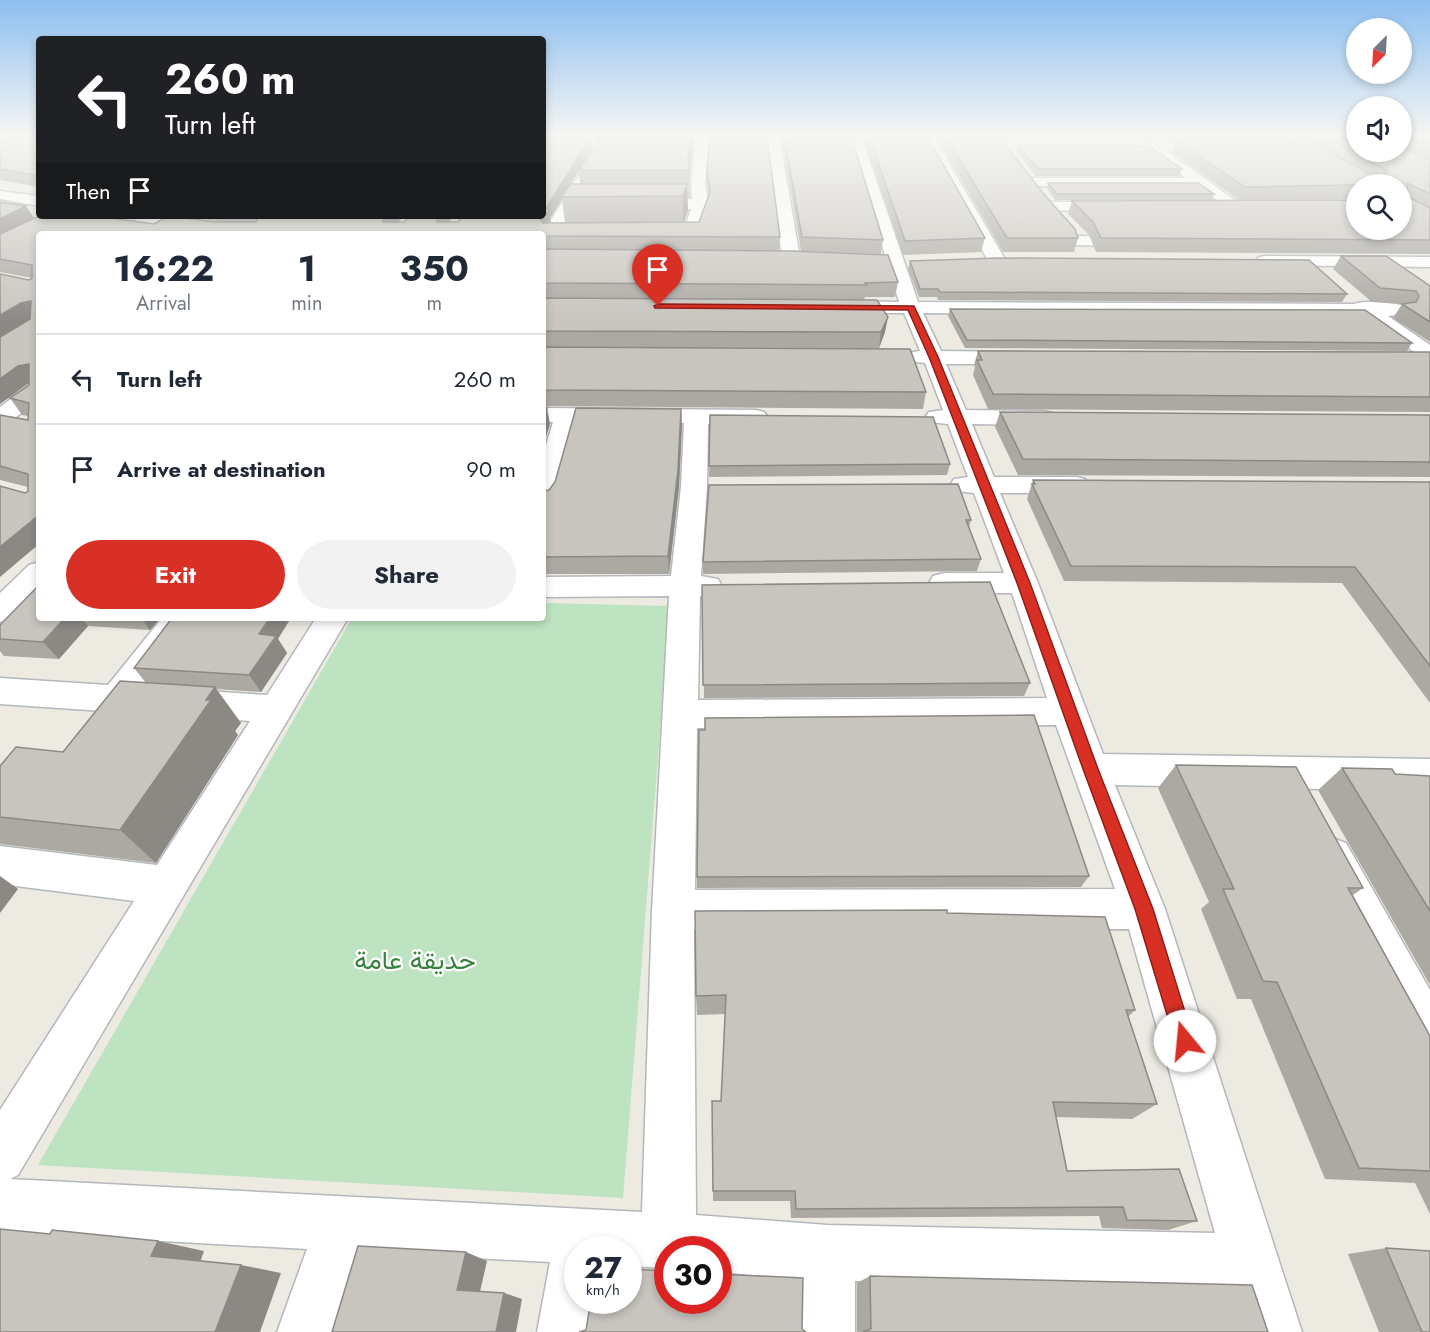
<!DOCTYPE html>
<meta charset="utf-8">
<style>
:root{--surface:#fff;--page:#f2f2f3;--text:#1f2937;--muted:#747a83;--line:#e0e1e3;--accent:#d93025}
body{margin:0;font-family:Jost,Vazirmatn,sans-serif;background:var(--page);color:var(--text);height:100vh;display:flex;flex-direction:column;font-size:22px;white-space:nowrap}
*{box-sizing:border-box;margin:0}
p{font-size:20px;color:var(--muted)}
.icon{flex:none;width:33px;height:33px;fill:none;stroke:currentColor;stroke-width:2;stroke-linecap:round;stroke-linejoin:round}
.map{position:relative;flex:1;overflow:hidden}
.details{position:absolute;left:36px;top:231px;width:510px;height:390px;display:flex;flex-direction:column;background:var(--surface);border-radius:6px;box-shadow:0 3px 9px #0003}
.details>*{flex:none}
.guide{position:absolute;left:36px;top:36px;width:510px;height:183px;border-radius:6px;box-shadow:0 3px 9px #0003;background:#202124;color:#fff;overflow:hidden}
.needle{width:39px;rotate:204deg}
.fabs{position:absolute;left:1346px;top:18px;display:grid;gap:12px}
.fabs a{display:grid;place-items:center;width:66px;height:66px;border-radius:50%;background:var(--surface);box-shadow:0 3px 9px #0003;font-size:30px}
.speed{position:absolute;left:564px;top:1236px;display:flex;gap:12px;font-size:30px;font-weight:700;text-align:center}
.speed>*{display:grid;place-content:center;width:78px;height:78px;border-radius:50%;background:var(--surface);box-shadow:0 3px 9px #0003;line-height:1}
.speed small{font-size:15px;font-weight:400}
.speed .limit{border:9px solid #d22;background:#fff;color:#111}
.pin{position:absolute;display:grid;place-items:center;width:51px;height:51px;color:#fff;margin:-62px -26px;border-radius:50% 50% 50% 0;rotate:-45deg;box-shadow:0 0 6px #0007}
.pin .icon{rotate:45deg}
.me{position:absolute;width:66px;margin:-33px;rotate:343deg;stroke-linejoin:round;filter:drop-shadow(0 0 4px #0008)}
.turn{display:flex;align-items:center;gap:21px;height:126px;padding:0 30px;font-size:27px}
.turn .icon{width:78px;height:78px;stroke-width:2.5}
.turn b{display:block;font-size:42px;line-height:51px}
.then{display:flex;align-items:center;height:57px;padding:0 30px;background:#0003;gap:12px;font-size:22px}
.eta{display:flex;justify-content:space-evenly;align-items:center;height:102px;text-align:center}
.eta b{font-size:36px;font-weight:700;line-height:42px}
.primary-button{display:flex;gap:12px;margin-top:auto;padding:12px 30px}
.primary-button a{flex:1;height:69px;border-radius:36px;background:var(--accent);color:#fff;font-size:24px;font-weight:700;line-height:69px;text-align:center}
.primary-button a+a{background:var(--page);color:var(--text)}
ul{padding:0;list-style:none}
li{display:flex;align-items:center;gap:18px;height:90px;padding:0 30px;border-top:2px solid var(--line)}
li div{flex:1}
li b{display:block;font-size:22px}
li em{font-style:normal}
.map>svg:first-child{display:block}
.green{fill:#bee3c1}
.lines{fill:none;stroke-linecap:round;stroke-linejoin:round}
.street-casing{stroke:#b4b7bb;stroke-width:3}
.street{fill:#fff;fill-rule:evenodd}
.wall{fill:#aca9a3;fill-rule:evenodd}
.shaded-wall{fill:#8c8985}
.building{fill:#c8c4be;stroke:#8c8985;stroke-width:1.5}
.route{fill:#d93025;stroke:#8d1f18;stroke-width:1.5}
.labels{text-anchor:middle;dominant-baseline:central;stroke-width:4.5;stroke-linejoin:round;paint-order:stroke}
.near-park-label{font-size:26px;fill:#388240;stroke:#fff}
</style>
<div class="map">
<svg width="1430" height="1332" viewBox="0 0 1430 1332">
<rect width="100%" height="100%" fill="#eceae1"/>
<path class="green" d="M543,603L670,606L623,1198L38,1165L352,618H543Z"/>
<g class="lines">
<defs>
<g id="street">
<path d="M698,136H710L705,182L708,204L701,226L693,231L685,226L691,209H642L634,204L642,199H692L691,182L696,146L543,147V139L697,138Z"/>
<path d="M767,136H779L800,258L797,262H785L782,258Z"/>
<path d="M849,136H861L918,302L1354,304C1363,300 1395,303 1405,306L1408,310L1405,314L1388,316L1430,345V360L1423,358L1362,316L923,313L941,351L1020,352L1027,354L1031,358L1027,362L1020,364H946L966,410L1044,411L1052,413L1056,418L1052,423L1044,425L972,424L994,477H1076L1085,479L1089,485L1085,491L1076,493H1000L1038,583L1103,754L1430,759V791L1115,785L1165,909L1302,1332H1244L1232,1290L855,1281V1332H797L798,1279L718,1272V1250H668V1268L628,1266V1250H578V1300H600L595,1332H537L550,1262L361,1252L335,1332H277L307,1249L0,1232V1110L134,901L0,884V846L157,865L250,721L0,704V678L108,685L162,618H195L144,687L267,695L316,618H348L18,1175L10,1179L642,1212L652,910L669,596L543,597V577L671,576L681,487L684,423L577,422L556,499L552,505L543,507V455L553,422H543V408L756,410L764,412L768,417L764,422L756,424H708L707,487L701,576L718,579L722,586L718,593L700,596L698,700L1047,698L1012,593H944L933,590L929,583L933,576L944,573H1004L974,493L954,491L950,485L954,479L968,477L948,424L929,422L925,417L929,412L943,410L925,363L906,361L902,357L906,353L920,351L904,313H836L829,311L826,307L829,303L836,301L899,302ZM1056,725L1115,889L695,890L697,728ZM1129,929L1215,1233L827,1225L696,1215L694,930Z"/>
<path d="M921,136H933L1005,259L1002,263H990L987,259Z"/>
<path d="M1282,136H1297L1379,184H1362Z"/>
<path d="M1001,140L1062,141L1068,145L1062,149L996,147L995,144Z"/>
<path d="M1151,142L1223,143L1224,146L1218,150H1165L1239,203L1242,206L1239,209H1229L1197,186H1033L1026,182L1033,178H1186L1146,149L1145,146Z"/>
<path d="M586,171L593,175L551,245L543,250L542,234L581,172Z"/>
<path d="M0,191L39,196V206L0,199Z"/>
<path d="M1050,202H1114L1122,207L1114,212L1045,210L1042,207Z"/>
<path d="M129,216H168L254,229L262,234H222L137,221Z"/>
<path d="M1081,236L1136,237L1144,242L1136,247L1075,245L1073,241L1075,237Z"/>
<path d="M1265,256L1430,257V267L1259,265L1256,261L1259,257Z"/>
<path d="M39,382V400L8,423L0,425V407L31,384Z"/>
<path d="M39,562V590L11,619L0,622V593L29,565Z"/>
<path d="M1332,838L1346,843L1430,990V1060L1413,1053L1312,856L1318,843Z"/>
</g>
</defs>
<use href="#street" class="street-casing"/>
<use href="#street" class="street"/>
</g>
<g class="wall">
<path d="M0,136H28L20,139L34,140L39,136V187L0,180Z"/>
<path d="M543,136H693V148L689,179L690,197H687L688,211L684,222H699L709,195L707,182V169L780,237L779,251L898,282L895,297H865L864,300L543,298V234H39V544L25,493L28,491V487L0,480V415L28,420V416L22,415L10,398L29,385V383L0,404V337L30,319L0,337L29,280L32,278L0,272V202L26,206L34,218L154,224L226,222L195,218L194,216H404L398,222H458L591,137L592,149L600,137H543ZM579,171L580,184L570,185ZM562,199L565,223H551L550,218Z"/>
<path d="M781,136H851L883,240L881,254L801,251Z"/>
<path d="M863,136H927L985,238L981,252L903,255Z"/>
<path d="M936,136H998L1078,238L1074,252H1003Z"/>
<path d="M1004,136H1283L1282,139L1006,138Z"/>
<path d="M1301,136H1430V254L1096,252L1089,235L1068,214L1072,201L1356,230L1401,184H1356V199L1239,200L1172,152L1176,140L1312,143Z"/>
<path d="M1017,144L1182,169L1179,176H1036L1016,150Z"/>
<path d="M1048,183L1214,194L1212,200H1055L1047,188Z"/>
<path d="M1341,256L1430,286V342L1393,318L1402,304L1372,302L1333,269Z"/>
<path d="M910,261L1347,294L1342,302L938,300L937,297H919L908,269Z"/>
<path d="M543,298L885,332L879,348L547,347L926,392L923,409L543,406Z"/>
<path d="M950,309L1412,343L1407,351L965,348L948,316Z"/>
<path d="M978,351L1430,352V412L988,409L973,375L975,367L974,365Z"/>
<path d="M1000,412L1430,415V477L1018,475L995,427Z"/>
<path d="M710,415L950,464L947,475L709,477Z"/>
<path d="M682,425L679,487L669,574H543V491L549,490Z"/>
<path d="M1033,480L1430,482V703L1342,583L1064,581L1027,499Z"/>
<path d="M709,485L971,520L969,527L981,559L977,571L703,574V562Z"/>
<path d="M702,585L1030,683L1024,696L704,698Z"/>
<path d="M39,618H160L150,630L88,626L59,659L4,656L0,651V625Z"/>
<path d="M278,639L287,653L261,692L216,689L241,723L235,731L238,735L156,863L0,844V766L63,752L146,683L134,668Z"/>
<path d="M1176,765L1363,888L1353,895L1430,1036V1214L1415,1183L1325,1179L1251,999H1237L1201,909L1209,902L1158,788Z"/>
<path d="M1342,768L1395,774L1430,776V985L1318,790Z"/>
<path d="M1089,876L1081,887L697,888V877Z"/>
<path d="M947,913L1135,1010L1128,1017L1157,1104L1132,1119L1056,1117L1067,1171L1197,1221L1168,1230L1102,1228L1099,1216L791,1218L790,1201H713L712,1101H721L725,1014L697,1015L696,996Z"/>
<path d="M1386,1248L1430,1332H1379L1348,1254Z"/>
<path d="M870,1276L1268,1332H857V1283Z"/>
</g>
<g class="shaded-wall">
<path d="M0,136H28L0,146Z"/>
<path d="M691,136H693V148L689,179L688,156Z"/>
<path d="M591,137L592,149L563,197H561L562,199L550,218L551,225L541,232L539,218L543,216L546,208Z"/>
<path d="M1409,137L1402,149H1401V138Z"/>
<path d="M687,184L688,211L683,224V196Z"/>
<path d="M26,206L34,219L0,236V219Z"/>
<path d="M386,216H404L387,232L383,222V219Z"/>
<path d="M439,216H454L440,234L437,219Z"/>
<path d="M31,301V318L0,337V315L21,303Z"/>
<path d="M888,317L885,332L879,348L881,332Z"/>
<path d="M29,364L30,382L0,404V379L18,366Z"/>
<path d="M547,408L550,424L543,447V421Z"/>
<path d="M681,409L682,425L679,487L669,574L668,556Z"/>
<path d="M39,515V544L0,577V547Z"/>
<path d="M65,618H81L88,626L59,659L43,642Z"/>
<path d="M141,618H160L150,630Z"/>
<path d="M270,618H291L278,639L287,653L261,692L249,675L259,634Z"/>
<path d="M215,687L241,723L235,731L238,735L156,863L120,830Z"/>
<path d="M0,876L18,889L0,913Z"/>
<path d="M158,1241L204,1251L199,1265L151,1256Z"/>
<path d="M466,1252L487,1261L479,1296L457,1290Z"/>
<path d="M241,1265L281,1273L260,1332H215Z"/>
<path d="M504,1293L522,1299L516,1332H496Z"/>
</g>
<g class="building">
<path d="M34,136H39V176L0,169V143L18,138L34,140Z"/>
<path d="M601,136H691L688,156L689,170H579Z"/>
<path d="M710,136H767L780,237L543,236V234H39V515L0,547V486L25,493L28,491V474L0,466V415L28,420L29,403L10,398L29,385V364L18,366L0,379V337L30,319L31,301L21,303L0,315V274L29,280L32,278V265L0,259V234L39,216H96L154,224L168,216L216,222H256L258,218L254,216H386L383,219V222H404L410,216H439L437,219V222H458L463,216H542L539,218L543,223L699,222L710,192L707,169Z"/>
<path d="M784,136H851L883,240L802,237Z"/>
<path d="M869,136H927L985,238L905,241Z"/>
<path d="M945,136H998L1047,198L1075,229L1078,238H1007Z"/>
<path d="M1326,136H1356V152H1401V147L1430,160V194L1407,183L1408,197L1430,208V240L1101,238L1093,222L1072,201L1356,200V230H1401V184L1245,187L1176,140L1306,139L1368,173L1386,174L1388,171Z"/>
<path d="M1401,136H1430V148L1409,137L1401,138Z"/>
<path d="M543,137H591L546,208L549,211L543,215Z"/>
<path d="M1017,144L1149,146L1182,169H1038Z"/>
<path d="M1048,183H1198L1214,194H1057Z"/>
<path d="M571,184H687L683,196L561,197Z"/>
<path d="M0,202L26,206L0,219Z"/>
<path d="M543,249L792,251L888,255L898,282L865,283L867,285L543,283Z"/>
<path d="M1341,256H1386L1430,286V322L1402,304L1416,302L1419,296L1416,291L1380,288Z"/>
<path d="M998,258L1309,260L1347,294L940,292L938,289H920L910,261Z"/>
<path d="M543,298L877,300L888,317L881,332L543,331Z"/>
<path d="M950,309L1365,310L1412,343L967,340Z"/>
<path d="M543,347L910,349L926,392L543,390Z"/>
<path d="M978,351L1430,352V397L993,394L977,360H982Z"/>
<path d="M543,407L547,408L543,421Z"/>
<path d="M576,408L681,409L678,470L668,556L543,557V491L549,490L555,482Z"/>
<path d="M1000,412L1430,415V462L1023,459Z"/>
<path d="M710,415L933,417L950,464L709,466Z"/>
<path d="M1033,480L1430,482V666L1355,567L1071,566L1032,484H1035Z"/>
<path d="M958,484L971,520H966L981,559L703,562L709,485Z"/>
<path d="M990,582L1030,683L703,685L702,585Z"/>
<path d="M39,585V618H65L43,642L0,639V625Z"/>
<path d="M172,618H270L259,634L276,636L249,675L134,668Z"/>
<path d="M120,681L215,687L206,700H211L120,830L0,817V766L16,747L63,752Z"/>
<path d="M1034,715L1089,876L697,877L699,730H705V718Z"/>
<path d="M1176,765L1296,767L1363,888H1348L1430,1036V1171L1359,1168L1277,982L1263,981L1223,889H1234Z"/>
<path d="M1342,768L1392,769L1395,774L1430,776V911Z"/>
<path d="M947,910V913L1105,917L1135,1010H1126L1157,1104L1053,1102L1067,1171L1179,1169L1197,1221L1127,1220L1123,1207L796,1209L795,1191H713L712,1101H721L726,995L696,996L695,911Z"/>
<path d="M0,1229L50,1234L52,1230L158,1241L151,1256L241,1265L215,1332H0Z"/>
<path d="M358,1246L466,1252L457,1290L504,1293L496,1332H332Z"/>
<path d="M1386,1248L1430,1251V1332H1422Z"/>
<path d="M628,1269L668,1271V1300H718V1274L803,1278L802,1329L806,1332H579L586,1330L591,1300H628Z"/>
<path d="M870,1276L1252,1285L1268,1332H863L871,1329Z"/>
</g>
<linearGradient id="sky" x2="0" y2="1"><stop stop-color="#8cbff0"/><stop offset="0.42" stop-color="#f6f6f2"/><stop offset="1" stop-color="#f6f6f2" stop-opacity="0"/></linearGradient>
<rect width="1430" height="322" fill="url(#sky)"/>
<path class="route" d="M658,304L914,306L938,357L1030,583L1098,769L1153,909L1194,1041L1191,1048L1185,1051L1178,1048L1175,1041L1135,909L1083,769L1017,583L929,357L908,310L655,308L654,306Z"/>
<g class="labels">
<g class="near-park-label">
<text x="415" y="960">حديقة عامة</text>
</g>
</g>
</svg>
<div class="fabs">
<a><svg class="needle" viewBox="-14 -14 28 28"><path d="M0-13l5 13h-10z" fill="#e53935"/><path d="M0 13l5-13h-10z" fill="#747a83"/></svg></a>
<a><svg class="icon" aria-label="sound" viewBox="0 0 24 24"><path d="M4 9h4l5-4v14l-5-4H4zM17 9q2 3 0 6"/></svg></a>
<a><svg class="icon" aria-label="search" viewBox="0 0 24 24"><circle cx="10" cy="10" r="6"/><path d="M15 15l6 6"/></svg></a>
</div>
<div class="speed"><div>27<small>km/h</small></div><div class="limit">30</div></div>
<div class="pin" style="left:658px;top:306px;background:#d93025"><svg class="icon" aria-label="arrive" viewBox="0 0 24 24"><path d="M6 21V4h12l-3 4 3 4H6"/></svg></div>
<svg class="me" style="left:1185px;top:1041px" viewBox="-20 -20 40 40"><circle r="19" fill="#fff"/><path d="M0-13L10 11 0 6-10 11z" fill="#d93025"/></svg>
<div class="guide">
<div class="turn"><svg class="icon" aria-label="left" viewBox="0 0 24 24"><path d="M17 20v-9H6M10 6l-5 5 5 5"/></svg><div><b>260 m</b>Turn left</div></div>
<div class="then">Then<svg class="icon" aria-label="arrive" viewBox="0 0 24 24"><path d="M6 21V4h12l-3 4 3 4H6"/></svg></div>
</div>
<section class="details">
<div class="eta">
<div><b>16:22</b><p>Arrival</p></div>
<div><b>1</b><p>min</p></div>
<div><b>350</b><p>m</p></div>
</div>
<ul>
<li><svg class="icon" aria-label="left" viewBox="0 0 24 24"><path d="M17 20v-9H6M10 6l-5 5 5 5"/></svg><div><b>Turn left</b></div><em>260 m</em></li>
<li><svg class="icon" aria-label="arrive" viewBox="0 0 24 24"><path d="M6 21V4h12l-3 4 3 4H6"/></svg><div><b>Arrive at destination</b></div><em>90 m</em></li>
</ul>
<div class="primary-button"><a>Exit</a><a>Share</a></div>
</section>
</div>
